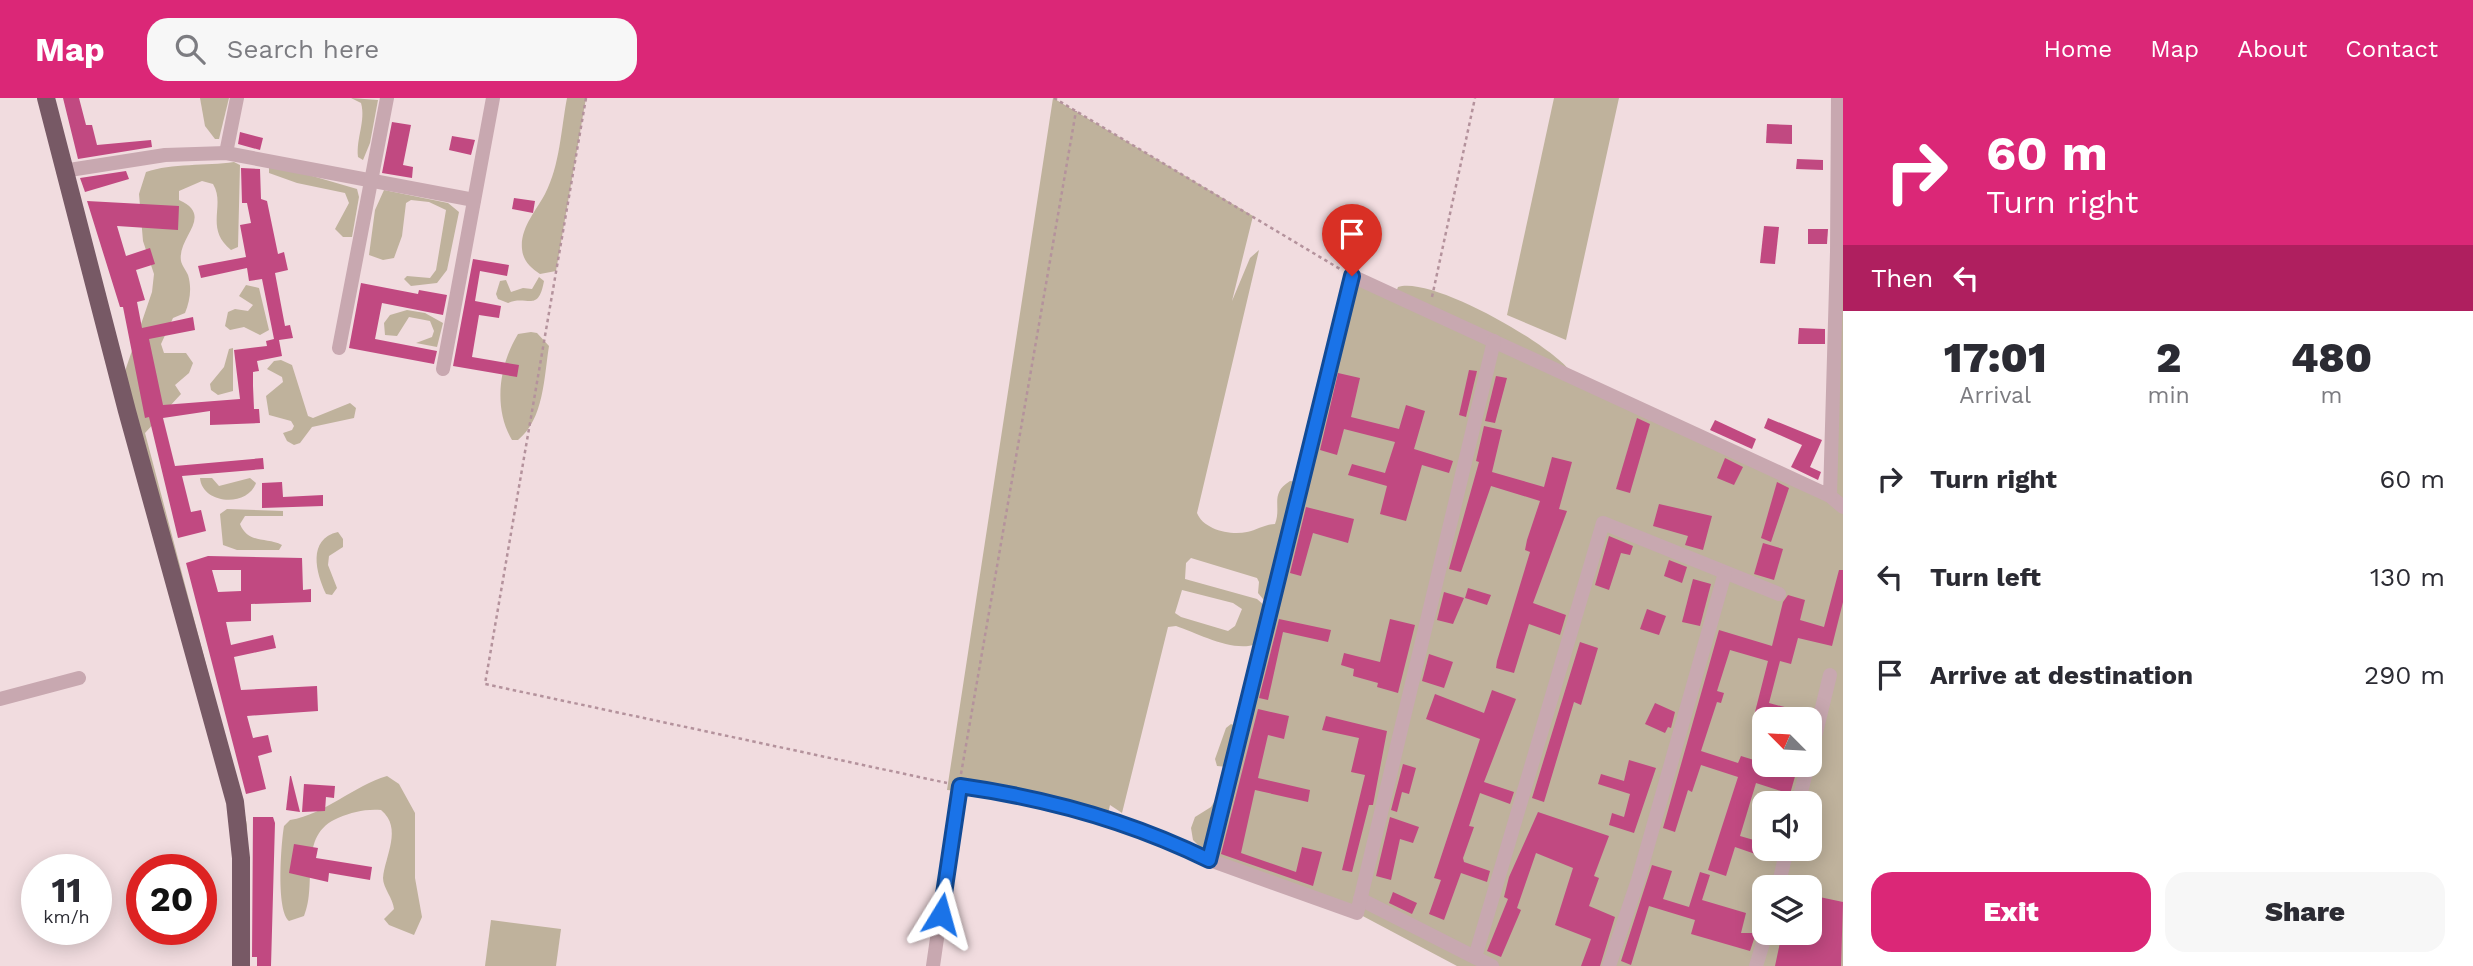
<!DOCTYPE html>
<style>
:root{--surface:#fff;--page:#f7f7f7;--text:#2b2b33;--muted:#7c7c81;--accent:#db2777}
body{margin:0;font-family:"Work Sans",sans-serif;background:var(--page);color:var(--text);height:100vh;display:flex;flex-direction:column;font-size:26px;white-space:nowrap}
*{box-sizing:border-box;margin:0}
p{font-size:23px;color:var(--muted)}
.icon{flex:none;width:38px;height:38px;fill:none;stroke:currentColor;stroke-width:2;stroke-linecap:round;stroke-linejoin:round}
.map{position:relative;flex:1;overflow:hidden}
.side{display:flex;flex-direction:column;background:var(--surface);width:630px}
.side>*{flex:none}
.banner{background:#db2777;color:#fff;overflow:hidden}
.needle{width:46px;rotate:294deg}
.tools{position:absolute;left:1752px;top:609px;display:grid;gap:14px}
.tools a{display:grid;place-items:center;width:70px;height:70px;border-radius:14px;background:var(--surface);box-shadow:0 4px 18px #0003;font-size:35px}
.speed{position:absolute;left:21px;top:756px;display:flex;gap:14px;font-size:35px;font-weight:700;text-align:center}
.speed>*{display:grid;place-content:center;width:91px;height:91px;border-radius:50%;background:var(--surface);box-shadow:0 4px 18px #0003;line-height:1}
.speed small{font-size:18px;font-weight:400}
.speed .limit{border:10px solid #d22;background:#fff;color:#111}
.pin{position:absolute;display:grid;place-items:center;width:60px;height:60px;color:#fff;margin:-72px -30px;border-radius:50% 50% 50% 0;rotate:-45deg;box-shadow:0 0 7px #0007}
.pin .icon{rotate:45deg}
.me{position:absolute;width:77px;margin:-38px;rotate:8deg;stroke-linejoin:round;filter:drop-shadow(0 0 5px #0008)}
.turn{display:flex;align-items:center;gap:24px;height:147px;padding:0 28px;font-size:32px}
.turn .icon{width:91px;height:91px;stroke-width:2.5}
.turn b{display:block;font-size:49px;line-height:60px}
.then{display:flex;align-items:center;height:66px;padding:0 28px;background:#0003;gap:14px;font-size:26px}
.eta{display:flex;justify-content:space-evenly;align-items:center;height:119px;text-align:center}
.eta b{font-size:42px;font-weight:800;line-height:49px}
.action{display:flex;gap:14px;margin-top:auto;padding:14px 28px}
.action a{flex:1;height:80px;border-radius:21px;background:var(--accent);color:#fff;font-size:28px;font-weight:800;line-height:80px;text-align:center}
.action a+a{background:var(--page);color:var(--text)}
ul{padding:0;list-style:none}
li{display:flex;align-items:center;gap:21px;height:98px;padding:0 28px}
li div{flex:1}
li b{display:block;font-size:26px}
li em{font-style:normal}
header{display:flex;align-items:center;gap:42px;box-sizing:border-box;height:98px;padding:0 35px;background:var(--accent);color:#fff}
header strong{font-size:33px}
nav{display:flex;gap:38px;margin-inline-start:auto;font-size:24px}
.search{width:490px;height:63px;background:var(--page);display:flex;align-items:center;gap:18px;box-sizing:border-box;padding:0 24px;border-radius:21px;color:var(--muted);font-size:26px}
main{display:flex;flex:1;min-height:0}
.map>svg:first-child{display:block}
.green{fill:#bfb29c;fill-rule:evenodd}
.building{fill:#c14981;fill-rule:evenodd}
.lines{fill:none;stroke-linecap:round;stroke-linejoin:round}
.path{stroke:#b4929c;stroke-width:2.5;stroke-dasharray:3.5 3.5;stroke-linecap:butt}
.minor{stroke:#c8a8b0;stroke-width:14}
.major{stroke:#775965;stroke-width:18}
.route-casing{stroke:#114b97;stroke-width:18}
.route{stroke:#1a73e8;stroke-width:12}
</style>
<header>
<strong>Map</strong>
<div class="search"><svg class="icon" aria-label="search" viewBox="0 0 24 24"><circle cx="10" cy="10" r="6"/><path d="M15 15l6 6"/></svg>Search here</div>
<nav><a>Home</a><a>Map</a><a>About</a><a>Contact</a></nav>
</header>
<main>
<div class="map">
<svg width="1843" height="868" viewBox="0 0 1843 868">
<rect width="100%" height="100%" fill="#f1dcdf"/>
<g class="green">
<path d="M200,0H229L219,41H215L205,28Z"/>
<path d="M351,0L378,2L370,45L363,62L358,59C356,40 366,23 361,5Z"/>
<path d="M567,0H586L556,173L540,176C531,170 523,163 522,151C520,130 536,113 545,96C560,67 561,31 567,0Z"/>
<path d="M1053,0L1253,118L1232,203L1250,160L1259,152L1197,415C1203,431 1230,438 1247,434C1257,432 1265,426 1275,426C1282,408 1269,396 1290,383L1298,384L1352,178L1396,194L1398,189C1432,178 1550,246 1571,274L1830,398L1843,0V868H1457L1357,815L1215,764L1193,742L1191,730L1195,719L1211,709L1219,696L1228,669L1217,668L1215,661L1226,630L1231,626L1238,629L1268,507L1258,495L1259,484L1257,480L1191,460L1186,465L1185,481L1257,501L1265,508L1256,546C1234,555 1197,535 1176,528L1168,529L1122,715L1110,707L1107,720L1031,699L947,692ZM1182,492L1233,505L1242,511L1235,528L1228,533L1181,519L1175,515ZM1764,621H1810V667H1764ZM1764,705H1810V751H1764ZM1764,789H1810V835H1764Z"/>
<path d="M1554,0H1619L1566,242L1507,217Z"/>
<path d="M234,64L240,67L238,149L231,152C204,130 226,107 213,86L202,83L179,93V102C215,118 177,139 181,163C182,168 186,172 188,177C192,190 190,203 185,215L173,220L161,246L164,255H186L193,265L189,275L175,287L181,296L145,335L242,703L247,727L248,820L233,711L124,276L152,194L154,176L143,143L139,96L146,74C172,65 206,68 234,64Z"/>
<path d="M278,68L357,91L359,99L352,139H343L335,131L349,105L345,95L297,85L269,75V70Z"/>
<path d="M384,92L448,105L459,114L447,172L437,185L411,188L404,181L407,178L430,180L436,172L446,112L429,104L411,102L406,105L402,138L394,160L383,162L369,157L375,112Z"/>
<path d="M539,179L544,183C538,216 527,196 508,205L498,201L496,196L500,183L506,182L511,194L523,190L532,191Z"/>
<path d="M246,187L259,190L269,232L260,237L244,229L230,232L225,228L228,214L235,211L248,213L253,207L239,198Z"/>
<path d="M407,212L425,215L443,225L437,249L416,245L432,239L434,233L430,223L409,219L397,238L385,237L384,225L390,217Z"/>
<path d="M531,234L537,235L549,248C544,279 544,321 518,342H512C493,310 499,267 518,236Z"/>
<path d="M233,250V293L218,297L211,292L210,286L224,269L229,251Z"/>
<path d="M281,262L292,267L308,318L313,320L350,305L356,310L354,320L312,329L300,345L294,347L287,343L283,335L292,332L294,328L291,323L269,317L266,298L283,284L282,279L267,271L274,263Z"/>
<path d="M200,380H212L219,388L250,380L256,385C247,410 202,406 200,380Z"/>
<path d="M227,411L283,413V418H245L240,426C248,446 266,439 282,447L279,452H237L223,447L220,416Z"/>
<path d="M338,434L343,441V449L329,458L328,467L337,490L332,497L326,496C316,475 307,441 338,434Z"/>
<path d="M387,678L399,686L415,715V780L422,819L414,837L389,827L384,821L394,811C393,800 383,790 383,780C385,758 403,730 381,712C364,711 353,714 338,720C297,737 318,786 304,818L289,823C276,812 281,746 284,728L290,722C326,716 353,688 387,678Z"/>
<path d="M491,822L561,831L556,868H485Z"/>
</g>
<g class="building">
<path d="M63,0H79L86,27H92L97,47L151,42L152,49L78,61Z"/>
<path d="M392,24L411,27L403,67L413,69L412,80L382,75Z"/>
<path d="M1767,26L1792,27V46L1766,45Z"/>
<path d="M240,34L263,40L260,52L238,46Z"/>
<path d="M452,38L475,42L471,57L449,52Z"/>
<path d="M1797,61L1823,62V72L1796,71Z"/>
<path d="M241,70L260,71L261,101L267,103L278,156L284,154L288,172L275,175L285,228L290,227L293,240L279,242L282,258L257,263L259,273L253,274V288L254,311H259L260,325L210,327V313L163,320L175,368L263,360L264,371L182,378L191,414L201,412L206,433L178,440L149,319L145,320L123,209H120L87,103L179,108L178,132L117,128L126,158L150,150L155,166L136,172L145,202L137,204L142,230L193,219L195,232L149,241L163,307L240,301L234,252L267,248L266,243L274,241L262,181L249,183L247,170L201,180L198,168L246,159L240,127L251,125L247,105H242Z"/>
<path d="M126,73L129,81L85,94L80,80Z"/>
<path d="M514,100L535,103L533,115L512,111Z"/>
<path d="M1764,128L1779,129L1775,166L1760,165Z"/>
<path d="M1808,131H1828L1827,146H1808Z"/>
<path d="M473,161L509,167L507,178L480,173L475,203L501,208L499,220L479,217L472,259L519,267L517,279L453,268Z"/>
<path d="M361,185L418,196L419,192L447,197L443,217L382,205L375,241L437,253L434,266L349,250Z"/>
<path d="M1799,230L1825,231V246H1798Z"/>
<path d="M1469,272L1477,273L1466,319L1459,317Z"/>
<path d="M1338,275L1360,280L1351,319L1399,331L1406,307L1425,313L1414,351L1453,363L1449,375L1422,367L1406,423L1380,416L1387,388L1348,377L1352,366L1385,375L1395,344L1344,331L1337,357L1320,352Z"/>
<path d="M1496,278L1507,280L1495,325L1485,323Z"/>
<path d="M1637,320L1650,326L1630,395L1616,391Z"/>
<path d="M1768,320L1822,342L1810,369L1821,374L1818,382L1791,369L1802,347L1764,330Z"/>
<path d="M1715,322L1756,341L1752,351L1710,332Z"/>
<path d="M1484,328L1502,332L1492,374L1544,389L1552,359L1572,364L1559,411L1567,413L1533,505L1566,517L1560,537L1529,526L1514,575L1496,570L1497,563L1530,454L1525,452L1527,442L1540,403L1491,388L1461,474L1449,471L1479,364L1476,363Z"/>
<path d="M1725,360L1743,369L1734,387L1717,380Z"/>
<path d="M282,384L283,399L323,397V408L262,410V385Z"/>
<path d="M1777,384L1789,390L1771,444L1761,440Z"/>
<path d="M1659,406L1712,418L1703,452L1685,447L1688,438L1653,428Z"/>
<path d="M1306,409L1354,421L1348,445L1313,435L1301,478L1290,475Z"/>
<path d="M1609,438L1633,448L1630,457L1621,455L1609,492L1595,487Z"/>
<path d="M1763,445L1783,451L1774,482L1754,476Z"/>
<path d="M208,458L302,460L303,492L311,491V504L251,506V523L226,524L231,547L273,537L276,550L234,559L241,592L317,588L318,613L247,618L253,640L268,637L272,654L258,658L266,691L246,696L186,465ZM212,472H241V493L218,494Z"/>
<path d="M1669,462L1687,469L1682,485L1664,478Z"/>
<path d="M1839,472H1843V504L1832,548L1798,540L1791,566L1780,563L1769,605L1811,616L1809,621H1783L1755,614L1768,563L1730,552L1717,593L1724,595L1721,605L1717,604L1701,653L1738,665L1741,658L1796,675L1790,696L1756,685L1740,738L1764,745V759L1735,749L1726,778L1708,772L1738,679L1701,667L1692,694L1688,692L1675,734L1663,730L1719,532L1772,548L1783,504L1788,497L1805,502L1800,522L1824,529Z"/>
<path d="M1693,481L1711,486L1700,528L1682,524Z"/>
<path d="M1468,490L1491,497L1487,507L1465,500Z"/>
<path d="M1444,494L1464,500L1453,526L1437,522Z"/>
<path d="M1647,511L1666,518L1659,537L1640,531Z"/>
<path d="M1279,521L1331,532L1328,544L1283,534L1268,602L1259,600Z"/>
<path d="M1390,521L1415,527L1398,595L1377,589L1378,585L1353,578L1354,571L1341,567L1344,555L1380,564Z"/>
<path d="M1580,544L1598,550L1581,607L1574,604L1544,704L1532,700Z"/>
<path d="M1429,556L1453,564L1444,590L1422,583Z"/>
<path d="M1492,592L1516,601L1484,684L1514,694L1510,706L1480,695L1469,728L1474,729L1463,760L1464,764L1490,773L1487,784L1461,775L1444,822L1429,816L1441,782L1434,780L1480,641L1426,621L1435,596L1484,615Z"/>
<path d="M1655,605L1675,614L1671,630L1668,629L1665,635L1645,626Z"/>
<path d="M1258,611L1289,618L1284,641L1268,637L1258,680L1310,692L1308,704L1255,692L1241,755L1296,774L1302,749L1322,754L1313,788L1221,756Z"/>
<path d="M1326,618L1387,633L1373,707H1369L1352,774L1342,772L1365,677L1351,674L1359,640L1322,632Z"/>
<path d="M1629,662L1656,670L1634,735L1609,727L1612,715L1624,719L1630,696L1598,686L1601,676L1624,683Z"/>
<path d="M1403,666L1416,670L1409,696L1402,694L1397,714L1391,712Z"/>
<path d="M290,678H291L300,714L286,712Z"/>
<path d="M304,686L335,688L334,700L326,699L325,713L302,714Z"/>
<path d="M1538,714L1609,738L1594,778L1599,780L1589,808L1615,819L1600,868H1581L1591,841L1555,827L1573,770L1536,755L1517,810L1521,812L1501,859L1487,853L1508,801L1504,799L1509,779Z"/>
<path d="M253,719H273L275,725L271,868H257V859H252Z"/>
<path d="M1390,719L1419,729L1413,745L1400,741L1391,782L1376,778Z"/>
<path d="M294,746L318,750L316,760L372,769L370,782L329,775L328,784L289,775Z"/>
<path d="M1652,767L1672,773L1663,801L1689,809L1700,774L1710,777L1702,802L1746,815L1741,835H1756L1750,853L1691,836L1695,822L1649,808L1631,867L1621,863Z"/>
<path d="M1393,794L1417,805L1412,816L1389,805Z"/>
<path d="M1810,797L1843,804L1841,868H1775L1782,835H1810Z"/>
</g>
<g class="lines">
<g class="path">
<path d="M586,0L485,586L947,685"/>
<path d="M1054,0L1340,171"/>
<path d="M1432,199L1475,0"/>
<path d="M961,676L1076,13"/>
</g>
<g class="minor">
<path d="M226,55L237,0"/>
<path d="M63,73L165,57L226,55L474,102"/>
<path d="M1837,154L1838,0"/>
<path d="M339,250L387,0"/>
<path d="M443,271L493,0"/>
<path d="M1830,398L1843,409"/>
<path d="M0,601L79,580"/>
<path d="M1810,659L1830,577"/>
<path d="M1798,705L1808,667"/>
<path d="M1210,762L1352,178L1830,398L1837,154H1843"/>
<path d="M1778,789L1787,751"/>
<path d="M1360,801L1492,868"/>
<path d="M1475,859L1603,425L1779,496"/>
<path d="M933,868L959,688L1031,699L1107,720L1215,764L1357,815L1494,243"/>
<path d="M1609,868L1638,782L1725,475"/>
<path d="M1756,868L1766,835"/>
</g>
<path class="major" d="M46,0L127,313L235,704L241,760V868"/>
</g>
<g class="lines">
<defs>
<path id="route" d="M941,816L960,688C1045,700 1130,723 1209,762L1352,178"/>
</defs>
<use href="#route" class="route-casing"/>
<use href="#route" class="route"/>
</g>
</svg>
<div class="tools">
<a><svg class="needle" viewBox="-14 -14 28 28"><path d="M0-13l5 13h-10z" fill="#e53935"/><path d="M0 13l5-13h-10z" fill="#7c7c81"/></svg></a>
<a><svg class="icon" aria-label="sound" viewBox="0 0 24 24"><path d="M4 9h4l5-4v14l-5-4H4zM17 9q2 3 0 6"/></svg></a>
<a><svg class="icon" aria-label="layers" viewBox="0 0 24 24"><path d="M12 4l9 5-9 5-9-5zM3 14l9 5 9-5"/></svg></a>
</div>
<div class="speed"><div>11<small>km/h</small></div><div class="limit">20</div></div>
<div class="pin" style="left:1352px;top:178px;background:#d93025"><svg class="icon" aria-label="arrive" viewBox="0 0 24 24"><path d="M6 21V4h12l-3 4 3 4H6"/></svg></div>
<svg class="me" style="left:941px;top:816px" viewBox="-20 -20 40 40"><path d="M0-17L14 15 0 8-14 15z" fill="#1a73e8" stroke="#fff" stroke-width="4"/></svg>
</div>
<section class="side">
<div class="banner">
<div class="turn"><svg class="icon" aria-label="right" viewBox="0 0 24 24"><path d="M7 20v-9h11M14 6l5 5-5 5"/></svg><div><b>60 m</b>Turn right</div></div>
<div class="then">Then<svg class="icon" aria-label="left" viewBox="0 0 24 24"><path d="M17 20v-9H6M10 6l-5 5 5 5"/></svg></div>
</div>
<div class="eta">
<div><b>17:01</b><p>Arrival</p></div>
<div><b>2</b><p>min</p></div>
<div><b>480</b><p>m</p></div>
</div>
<ul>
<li><svg class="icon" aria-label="right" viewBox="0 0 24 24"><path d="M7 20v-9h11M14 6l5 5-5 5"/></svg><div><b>Turn right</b></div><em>60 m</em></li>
<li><svg class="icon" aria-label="left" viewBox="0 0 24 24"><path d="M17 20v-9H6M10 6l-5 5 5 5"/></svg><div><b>Turn left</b></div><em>130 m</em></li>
<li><svg class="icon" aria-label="arrive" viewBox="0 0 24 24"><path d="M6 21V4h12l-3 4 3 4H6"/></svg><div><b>Arrive at destination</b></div><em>290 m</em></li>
</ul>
<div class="action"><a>Exit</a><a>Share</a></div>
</section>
</main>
